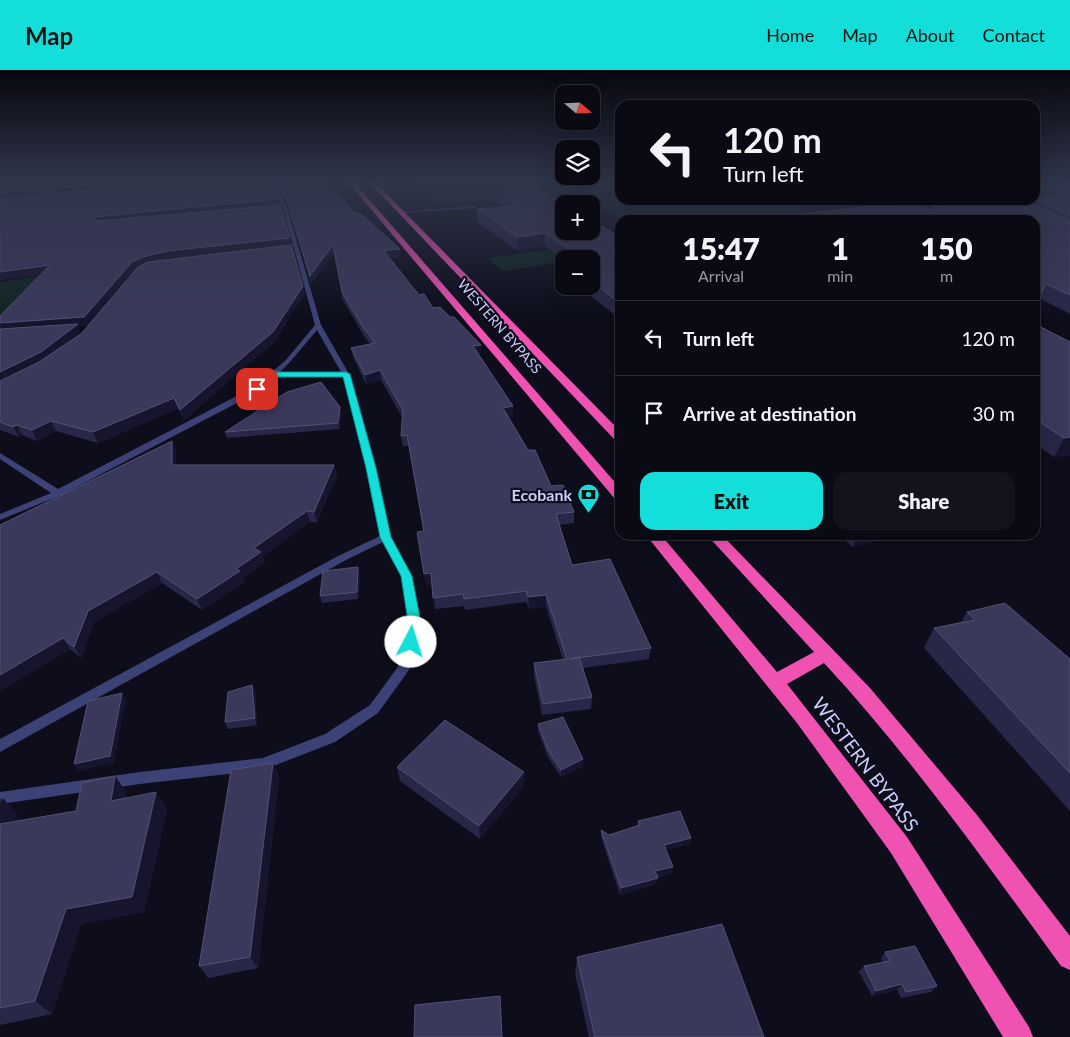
<!DOCTYPE html>
<meta charset="utf-8">
<style>
:root{--surface:#0a0a14;--page:#13131d;--text:#f1f3f6;--muted:#999aa0;--line:#2a2b34;--accent:#14ded9}
body{margin:0;font-family:Lato,sans-serif;background:var(--page);color:var(--text);height:100vh;display:flex;flex-direction:column;font-size:19px;white-space:nowrap}
*{box-sizing:border-box;margin:0}
p{font-size:16px;color:var(--muted)}
.icon{flex:none;width:28px;height:28px;fill:none;stroke:currentColor;stroke-width:2;stroke-linecap:round;stroke-linejoin:round}
.map{position:relative;flex:1;overflow:hidden}
.drawer{position:absolute;left:615px;top:145px;width:425px;height:325px;display:flex;flex-direction:column;background:var(--surface);border-radius:15px;box-shadow:0 5px 20px #0002,0 0 0 1px var(--line)}
.drawer>*{flex:none}
.hud{position:absolute;left:615px;top:30px;width:425px;height:105px;border-radius:15px;box-shadow:0 5px 20px #0002,0 0 0 1px var(--line);background:#0a0a14;color:var(--text);overflow:hidden}
.needle{width:32px;rotate:109deg}
.buttons{position:absolute;left:555px;top:15px;display:grid;gap:10px}
.buttons a{display:grid;place-items:center;width:45px;height:45px;border-radius:10px;background:var(--surface);box-shadow:0 5px 20px #0002,0 0 0 1px var(--line);font-size:25px}
.pin{position:absolute;display:grid;place-items:center;width:42px;height:42px;color:#fff;margin:-21px;border-radius:10px;box-shadow:0 2px 8px #0006}
.me{position:absolute;width:55px;margin:-28px;rotate:5deg;stroke-linejoin:round;filter:drop-shadow(0 0 4px #0008)}
.turn{display:flex;align-items:center;gap:18px;height:105px;padding:0 25px;font-size:22px}
.turn .icon{width:65px;height:65px;stroke-width:2.5}
.turn b{display:block;font-size:35px;line-height:42px}
.eta{display:flex;justify-content:space-evenly;align-items:center;height:85px;text-align:center}
.eta b{font-size:30px;font-weight:800;line-height:35px}
.primary-button{display:flex;gap:10px;margin-top:auto;padding:10px 25px}
.primary-button a{flex:1;height:58px;border-radius:15px;background:var(--accent);color:#111;font-size:20px;font-weight:800;line-height:58px;text-align:center}
.primary-button a+a{background:var(--page);color:var(--text)}
ul{padding:0;list-style:none}
li{display:flex;align-items:center;gap:15px;height:75px;padding:0 25px;border-top:1px solid var(--line)}
li div{flex:1}
li b{display:block;font-size:19px}
li em{font-style:normal}
header{display:flex;align-items:center;gap:30px;box-sizing:border-box;height:70px;padding:0 25px;background:var(--accent);color:#111}
header strong{font-size:24px}
nav{display:flex;gap:28px;margin-inline-start:auto;font-size:18px}
.map>svg:first-child{display:block}
.green{fill:#102521}
.lines{fill:none;stroke-linecap:round;stroke-linejoin:round}
.street{fill:#3c4176;fill-rule:evenodd}
.highway{fill:#ef52b1;fill-rule:evenodd}
.wall{fill:#292748;fill-rule:evenodd}
.shaded-wall{fill:#17152e}
.building{fill:#3b395b;stroke:#525074}
.route{fill:#14ded9;stroke:#0d908d}
.labels{text-anchor:middle;dominant-baseline:central;stroke-width:4.5;stroke-linejoin:round;paint-order:stroke}
.far-street-label{font-size:14px;fill:#ccccfa;stroke:#0d0d1b}
.poi-label{font-size:16px;font-weight:bold;fill:#ccccfa;stroke:#0d0d1b;text-anchor:end}
.near-street-label{font-size:19px;fill:#ccccfa;stroke:#0d0d1b}
</style>
<header>
<strong>Map</strong>
<nav><a>Home</a><a>Map</a><a>About</a><a>Contact</a></nav>
</header>
<div class="map">
<svg width="1070" height="967" viewBox="0 0 1070 967">
<rect width="100%" height="100%" fill="#0d0d1b"/>
<g class="green">
<path d="M412,112H620V130H852L824,131L799,137L813,150H620L573,121L474,132L433,134Z"/>
<path d="M620,171L564,189V191L503,201L487,188Z"/>
<path d="M43,206L0,251V212Z"/>
</g>
<g class="lines">
<g class="street">
<path d="M271,112H275L287,138L321,255L349,304L375,398L390,467L411,506L421,558L409,600L378,643L335,672L263,700L140,714L0,734V722L140,702L263,688L325,664L370,635L397,598L409,558L401,506L383,472L346,490L0,682V669L338,486L380,466L367,398L343,306H275L260,321L61,425L0,450V444L51,423L0,389V383L58,419L254,317L286,290L315,255L283,138ZM317,260L341,302H280L290,292Z"/>
<path d="M475,136L476,138L401,143L399,142Z"/>
</g>
<g class="highway">
<path d="M348,112H354L620,418V430L615,429Z"/>
<path d="M369,112H375L620,361V372L616,371Z"/>
<path d="M646,465H661L777,602L814,582L707,465H722L870,618L977,745L1070,866V900L1061,896C986,793 911,687 824,593L787,614L907,767L1029,957L1033,967H1003L891,783L797,653Z"/>
</g>
</g>
<g class="wall">
<path d="M0,112L278,129L290,168L304,224L275,271L184,350L178,338L98,373L56,361L37,371L22,365L19,367L0,360V246L41,205L0,210ZM248,180L159,191L170,188ZM137,199L81,264L78,256L88,255L135,200Z"/>
<path d="M276,112H326L355,143L401,187L390,188L419,225L433,238L450,247L481,275V284H478L513,346L508,347L528,380L551,416L574,442V453L559,455L572,495L651,578L649,589L583,598L592,627L591,639L542,645L534,605V593L563,590L546,536L529,539L526,532L465,540L464,536L435,539L432,514L426,515L417,462L423,461L409,376H403L401,366L402,347L381,310L366,314L353,287L351,278L370,274L364,266L343,230L334,183L311,214L289,137Z"/>
<path d="M1035,112H1070V244L1039,228L1035,150H760V149L927,139L931,140L933,136L952,135L945,132L946,130H1035Z"/>
<path d="M494,120L620,167V249L586,222V216H591V189H564V190L545,176L517,180L477,152V139L502,137L494,131Z"/>
<path d="M1035,254L1070,272V385L1054,387L1035,374Z"/>
<path d="M341,343L340,359L227,368L225,362Z"/>
<path d="M172,371L176,381V395H334L337,405L317,452H310L263,486L265,492L243,508L244,512L202,540L162,513L94,552L81,588L70,579L0,621V455Z"/>
<path d="M839,465H888L887,468L853,477Z"/>
<path d="M360,504L358,529L322,533L320,526Z"/>
<path d="M967,542L1070,589V741L924,578L934,558L961,552Z"/>
<path d="M252,615L255,622L257,655L228,659L225,652Z"/>
<path d="M538,654L583,689V696L561,707L548,687L538,661Z"/>
<path d="M273,693L279,707L258,898L208,908L199,896Z"/>
<path d="M397,697L524,702V716L480,769L400,711Z"/>
<path d="M115,706L126,722V728L167,739L144,842L81,854L52,944L0,955V728L17,744L14,751L76,741Z"/>
<path d="M638,751L690,774L666,780L671,804L657,807L656,814L620,825L601,767V760L609,765L637,756Z"/>
<path d="M885,882L937,916L931,922L901,928L897,920L872,926L859,902L864,896L883,892L881,888Z"/>
<path d="M577,887L764,967H589L575,904Z"/>
</g>
<g class="shaded-wall">
<path d="M128,112H202L0,129V123Z"/>
<path d="M278,129L279,135L95,154L93,147Z"/>
<path d="M545,163V176L517,180V167Z"/>
<path d="M290,168L292,175L170,188L146,194L135,200L88,255L78,256L81,263L45,291L0,314V253L143,187L167,181Z"/>
<path d="M333,175L334,183L311,214L310,206Z"/>
<path d="M400,179L401,187L385,189L384,181Z"/>
<path d="M50,195L54,203L0,210V202Z"/>
<path d="M303,216L304,224L275,271L184,350L180,340Z"/>
<path d="M481,275V284L474,285L473,276Z"/>
<path d="M380,300L381,310L366,314L365,305Z"/>
<path d="M174,328L178,338L98,373L93,362Z"/>
<path d="M513,336V346L503,348V338Z"/>
<path d="M340,337L341,343L340,359L338,353Z"/>
<path d="M51,351L56,361L37,371L32,360Z"/>
<path d="M17,355L22,365L19,367L13,357Z"/>
<path d="M1070,367V385L1054,387L1064,368Z"/>
<path d="M172,371L176,381V405L172,395Z"/>
<path d="M334,395L337,405L317,452L314,442Z"/>
<path d="M307,441L310,452L263,486L265,492L243,508L244,512L202,540L197,529L236,499L254,478Z"/>
<path d="M857,465H888L887,468L853,477Z"/>
<path d="M358,497L360,504L358,529L357,522Z"/>
<path d="M157,502L162,513L94,552L81,588L74,577L88,541Z"/>
<path d="M431,503L432,514L426,515L424,504Z"/>
<path d="M546,525V536L529,539L528,527Z"/>
<path d="M63,568L70,579L0,621V605Z"/>
<path d="M252,615L255,622L257,655L255,648Z"/>
<path d="M122,623L126,630L114,693L79,701L74,694Z"/>
<path d="M583,689V696L561,707V700Z"/>
<path d="M273,693L279,707L258,898L250,887Z"/>
<path d="M524,702V716L480,769L479,756Z"/>
<path d="M115,706L126,722L123,747L111,731Z"/>
<path d="M156,722L167,739L144,842L81,854L52,944L35,931L66,839Z"/>
<path d="M3,728L17,744L6,771L0,765V734Z"/>
<path d="M691,768L690,774L662,781L664,775Z"/>
<path d="M673,797L671,804L654,807L655,801Z"/>
<path d="M658,808L656,814L620,825L621,818Z"/>
<path d="M902,914L897,920L872,926L876,921Z"/>
</g>
<g class="building">
<path d="M0,112H128L0,123Z"/>
<path d="M191,112H270L278,129L93,147L97,151L280,135L290,168L167,181L143,187L132,192L84,247L0,253V246L50,195L0,202V128Z"/>
<path d="M278,112H326L355,143H360L400,179L384,181L419,225L424,224L433,238L440,237L450,247H454L481,275L473,276L513,336L503,338L528,380H535L551,416L563,415L574,442L556,444L572,495L610,489L651,578L570,589L579,587L592,627L543,634L534,593L567,589L546,525L528,527L526,521L464,529L463,524L433,528L431,503L424,504L417,462L424,461L407,365L401,366L403,340L380,300L365,305L351,278L375,273L363,257L342,222L333,175L310,206L287,131Z"/>
<path d="M1035,112H1070V122L1035,121Z"/>
<path d="M534,116L564,134V161H591V150L620,167V233L591,211V206L605,204L591,195V189H583L545,163L517,167L477,139L517,136L494,120Z"/>
<path d="M1035,127H1070V145L1035,129Z"/>
<path d="M1026,132L1070,151V225L1046,214L1035,234V150H762L760,149L870,136L924,135L927,139L932,140L933,136Z"/>
<path d="M291,175L303,216L273,262L180,340L174,328L93,362L51,351L32,360L17,355L13,357L0,352V311L39,292L81,264L138,197L148,192Z"/>
<path d="M78,254L41,282L0,302V259Z"/>
<path d="M1035,254L1070,272V367L1064,368L1035,349Z"/>
<path d="M321,312L340,337L338,353L225,362L287,322Z"/>
<path d="M172,371V395H334L314,442L307,441L254,478L261,482L236,499L240,501L197,529L157,502L88,541L74,577L63,568L0,605V455Z"/>
<path d="M358,497L357,522L320,526L323,501Z"/>
<path d="M1005,533L1070,589V703L934,558L975,550L967,542Z"/>
<path d="M252,615L255,648L225,652L228,622Z"/>
<path d="M122,623L110,686L74,694L88,631Z"/>
<path d="M563,647L583,689L561,700L548,680L538,654Z"/>
<path d="M445,650L524,702L479,756L397,697Z"/>
<path d="M273,693L250,887L199,896L231,700Z"/>
<path d="M115,706L111,731L156,722L132,827L66,839L35,931L0,938V754L76,741L82,713Z"/>
<path d="M680,741L691,768L664,775L673,797L655,801L658,808L621,818L601,760L609,765L640,755L638,751Z"/>
<path d="M722,854L764,967H595L577,887Z"/>
<path d="M915,876L937,916L906,922L902,914L876,921L864,896L890,891L885,882Z"/>
<path d="M500,926L502,967H414L415,935Z"/>
</g>
<linearGradient id="sky" x2="0" y2="1"><stop stop-color="#07070f"/><stop offset="0.45" stop-color="#2f354a"/><stop offset="1" stop-color="#2f354a" stop-opacity="0"/></linearGradient>
<rect width="1070" height="248" fill="url(#sky)"/>
<path class="route" d="M346,302L350,304L376,398L391,467L412,506L422,558L418,572L411,577L405,572L409,558L401,506L380,467L366,398L343,307H276L260,320L253,319L274,302Z"/>
<defs>
<symbol id="bank-pin" viewBox="-11 -11 22 30"><path d="M0 17L-7.5 6A9.5 9.5 0 1 1 7.5 6Z" fill="#14ded9" stroke="#0d0d1b"/><path d="M-6-4H6V4H-6ZM0-2.3a2.3 2.3 0 1 0 0 4.6a2.3 2.3 0 1 0 0-4.6Z" fill="#111"/></symbol>
</defs>
<g fill-rule="evenodd">
<use href="#bank-pin" x="576" y="412" width="25" height="34"/>
</g>
<g class="labels">
<g class="far-street-label">
<text transform="translate(500 256) rotate(49)">WESTERN BYPASS</text>
</g>
<g class="poi-label">
<text x="572" y="424">Ecobank</text>
</g>
<g class="near-street-label">
<text transform="translate(866 694) rotate(53)">WESTERN BYPASS</text>
</g>
</g>
</svg>
<div class="buttons">
<a><svg class="needle" viewBox="-14 -14 28 28"><path d="M0-13l5 13h-10z" fill="#e53935"/><path d="M0 13l5-13h-10z" fill="#999aa0"/></svg></a>
<a><svg class="icon" aria-label="layers" viewBox="0 0 24 24"><path d="M12 4l9 5-9 5-9-5zM3 14l9 5 9-5"/></svg></a>
<a>+</a>
<a>−</a>
</div>
<div class="pin" style="left:257px;top:319px;background:#d93025"><svg class="icon" aria-label="arrive" viewBox="0 0 24 24"><path d="M6 21V4h12l-3 4 3 4H6"/></svg></div>
<svg class="me" style="left:411px;top:572px" viewBox="-20 -20 40 40"><circle r="19" fill="#fff"/><path d="M0-13L10 11 0 6-10 11z" fill="#14ded9"/></svg>
<div class="hud">
<div class="turn"><svg class="icon" aria-label="left" viewBox="0 0 24 24"><path d="M17 20v-9H6M10 6l-5 5 5 5"/></svg><div><b>120 m</b>Turn left</div></div>
</div>
<section class="drawer">
<div class="eta">
<div><b>15:47</b><p>Arrival</p></div>
<div><b>1</b><p>min</p></div>
<div><b>150</b><p>m</p></div>
</div>
<ul>
<li><svg class="icon" aria-label="left" viewBox="0 0 24 24"><path d="M17 20v-9H6M10 6l-5 5 5 5"/></svg><div><b>Turn left</b></div><em>120 m</em></li>
<li><svg class="icon" aria-label="arrive" viewBox="0 0 24 24"><path d="M6 21V4h12l-3 4 3 4H6"/></svg><div><b>Arrive at destination</b></div><em>30 m</em></li>
</ul>
<div class="primary-button"><a>Exit</a><a>Share</a></div>
</section>
</div>
